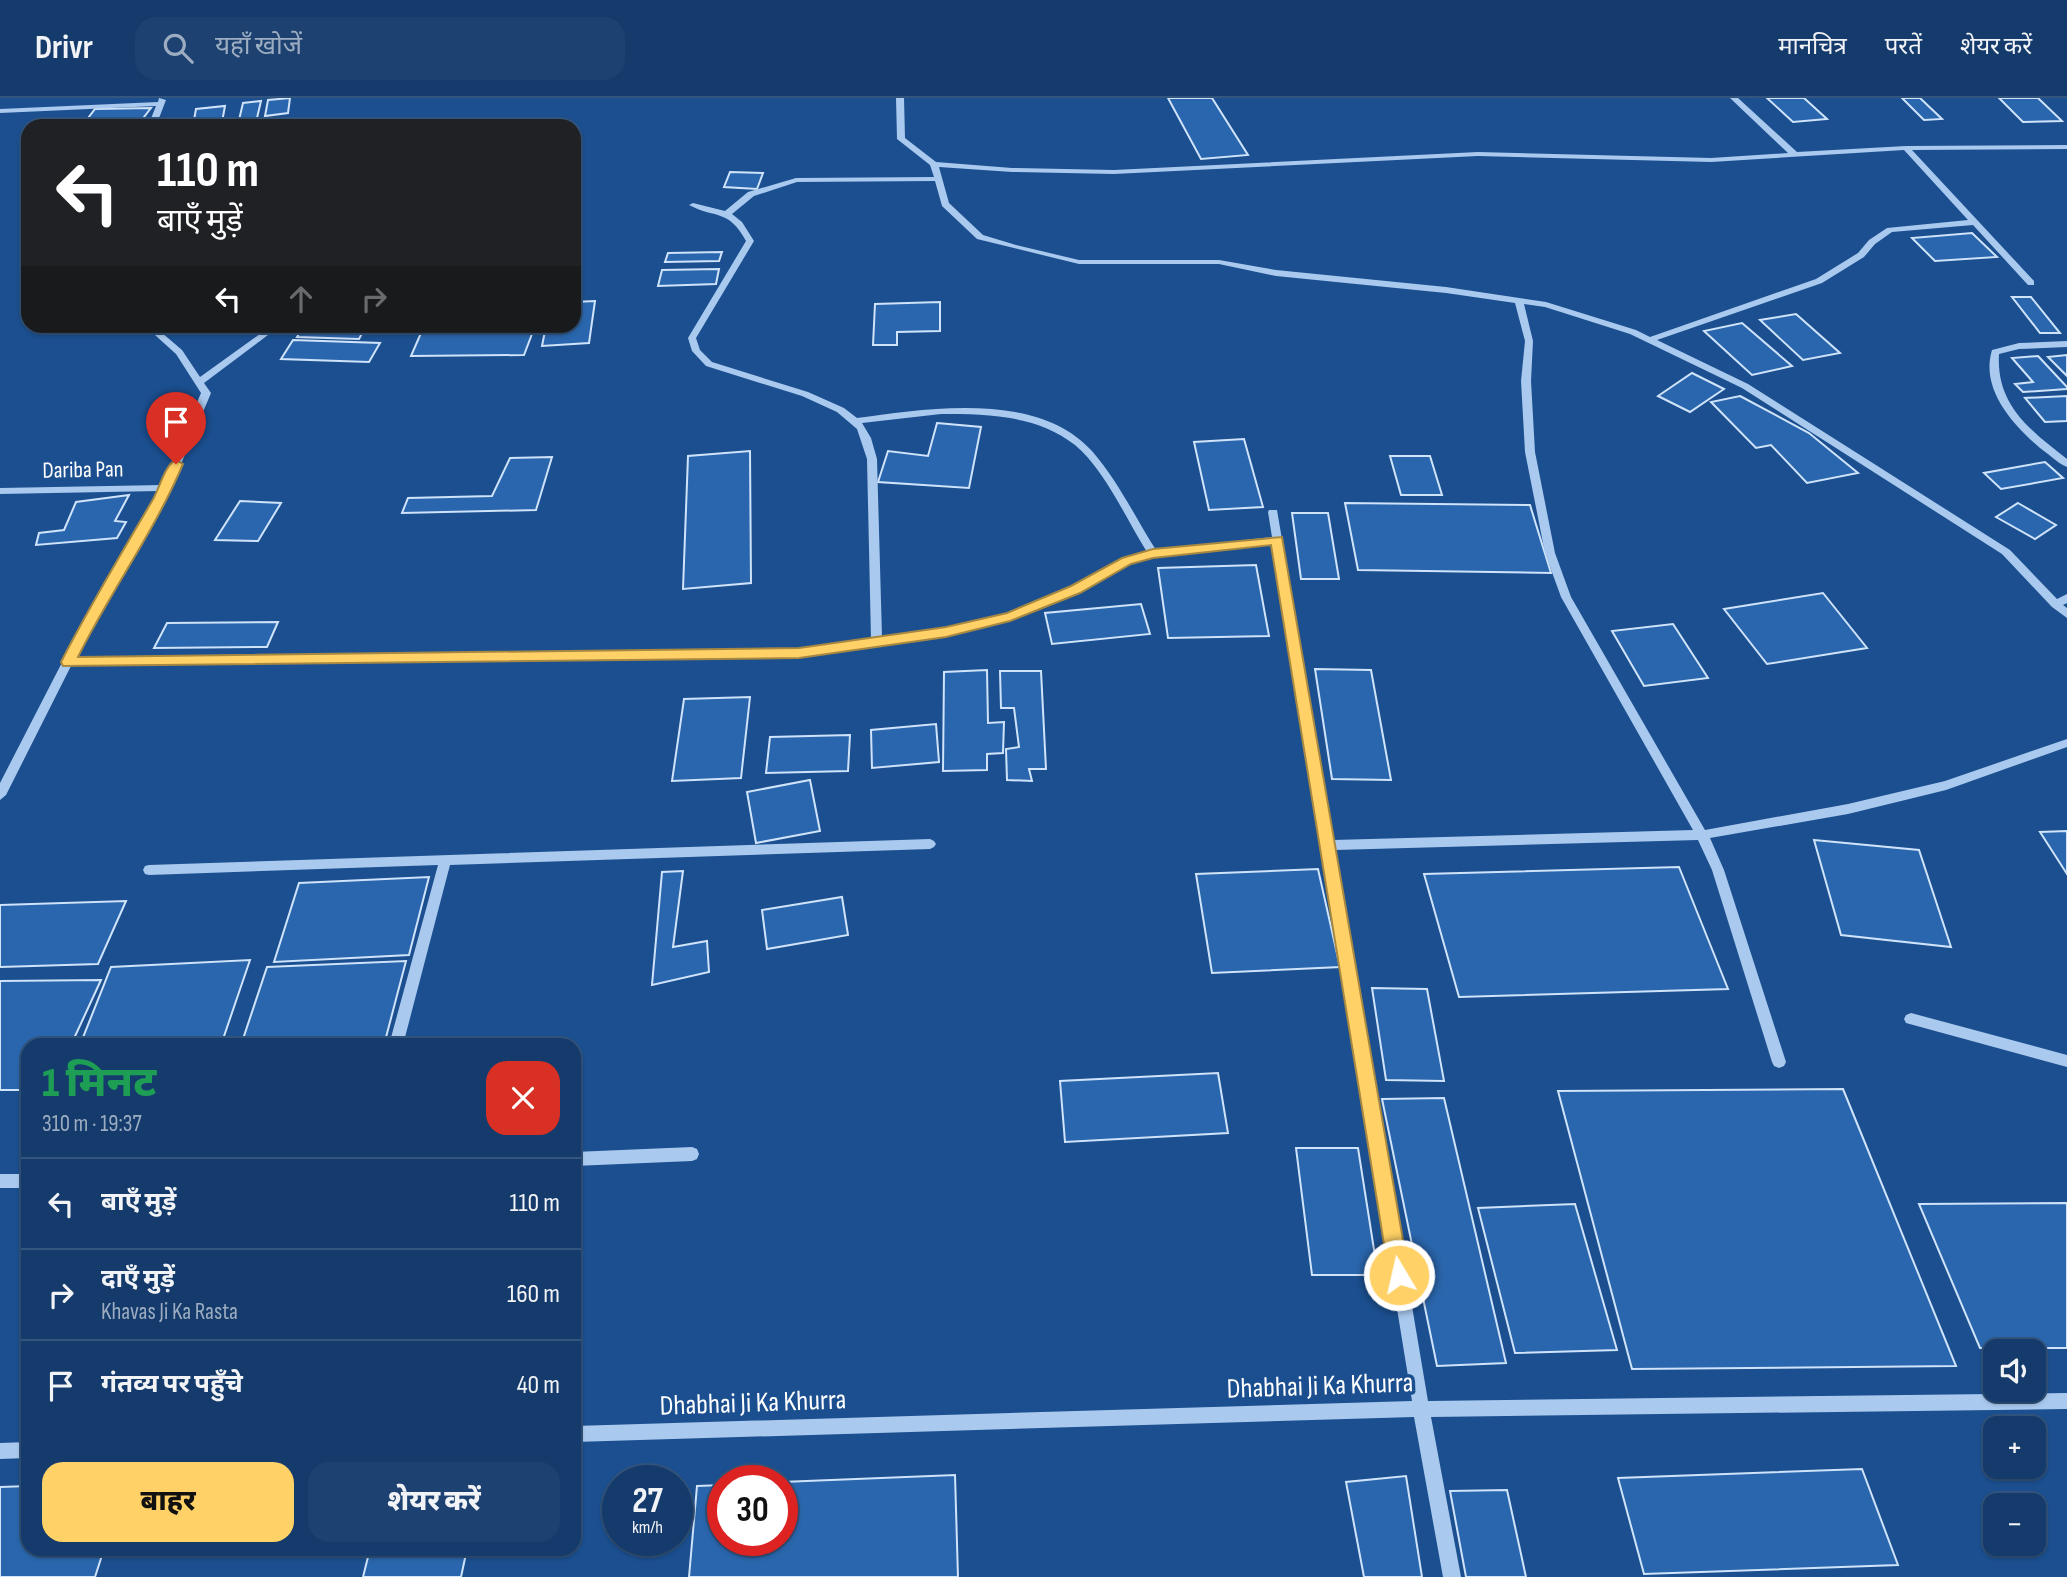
<!DOCTYPE html>
<html lang="hi">
<meta charset="utf-8">
<style>
:root{--surface:#143b6b;--page:#1d4271;--text:#f1f3f6;--muted:#9dadc1;--line:#33557e;--accent:#ffd166}
body{margin:0;font-family:"Sofia Sans Condensed","Noto Sans Devanagari",sans-serif;background:var(--page);color:var(--text);height:100vh;display:flex;flex-direction:column;font-size:26px;white-space:nowrap}
*{box-sizing:border-box;margin:0}
p{font-size:23px;color:var(--muted)}
.icon{flex:none;width:38px;height:38px;fill:none;stroke:currentColor;stroke-width:2;stroke-linecap:round;stroke-linejoin:round}
.map{position:relative;flex:1;overflow:hidden}
.sheet{position:absolute;left:21px;top:940px;width:560px;height:518px;display:flex;flex-direction:column;background:var(--surface);border-radius:21px;box-shadow:0 2px 5px #0004,0 0 0 2px var(--line)}
.sheet>*{flex:none}
.banner{position:absolute;left:21px;top:21px;width:560px;height:214px;border-radius:21px;box-shadow:0 2px 5px #0004,0 0 0 2px var(--line);background:#202124;color:#fff;overflow:hidden}
.tools{position:absolute;left:1983px;top:1241px;display:grid;gap:14px}
.tools a{display:grid;place-items:center;width:63px;height:63px;border-radius:14px;background:var(--surface);box-shadow:0 2px 5px #0004,0 0 0 2px var(--line);font-size:35px}
.speed{position:absolute;left:602px;top:1367px;display:flex;gap:14px;font-size:35px;font-weight:700;text-align:center}
.speed>*{display:grid;place-content:center;width:91px;height:91px;border-radius:50%;background:var(--surface);box-shadow:0 2px 5px #0004,0 0 0 2px var(--line);line-height:1}
.speed small{font-size:18px;font-weight:400}
.speed .limit{border:10px solid #d22;background:#fff;color:#111}
.pin{position:absolute;display:grid;place-items:center;width:60px;height:60px;color:#fff;margin:-72px -30px;border-radius:50% 50% 50% 0;rotate:-45deg;box-shadow:0 0 7px #0007}
.pin .icon{rotate:45deg}
.me{position:absolute;width:77px;margin:-38px;rotate:351deg;stroke-linejoin:round;filter:drop-shadow(0 0 5px #0008)}
.turn{display:flex;align-items:center;gap:24px;height:147px;padding:0 21px;font-size:32px}
.turn .icon{width:91px;height:91px;stroke-width:2.5}
.turn b{display:block;font-size:49px;line-height:60px}
.lanes{display:flex;align-items:center;height:66px;padding:0 21px;background:#0003;justify-content:center;gap:35px;direction:ltr}
.lanes .off{opacity:.35}
.round{display:grid;place-items:center;flex:none;width:74px;height:74px;border-radius:21px;background:var(--page)}
.headline{display:flex;align-items:center;justify-content:space-between;height:119px;padding:0 21px}
h1{font-size:42px;font-weight:800;line-height:52px;color:#1e9e55}
.action{display:flex;gap:14px;margin-top:auto;padding:14px 21px}
.action a{flex:1;height:80px;border-radius:21px;background:var(--accent);color:#111;font-size:28px;font-weight:800;line-height:80px;text-align:center}
.action a+a{background:var(--page);color:var(--text)}
ul{padding:0;list-style:none}
li{display:flex;align-items:center;gap:21px;height:91px;padding:0 21px;border-top:2px solid var(--line)}
li div{flex:1}
li b{display:block;font-size:26px}
li em{font-style:normal}
header{display:flex;align-items:center;gap:42px;box-sizing:border-box;height:98px;padding:0 35px;background:var(--surface);border-bottom:2px solid var(--line)}
header strong{font-size:33px}
nav{display:flex;gap:38px;margin-inline-start:auto;font-size:24px}
.search{width:490px;height:63px;background:var(--page);display:flex;align-items:center;gap:18px;box-sizing:border-box;padding:0 24px;border-radius:21px;color:var(--muted);font-size:26px}
.map>svg:first-child{display:block}
.building{fill:#2a66ad;stroke:#cfe3fa;stroke-width:2}
.lines{fill:none;stroke-linecap:round;stroke-linejoin:round}
.minor{fill:#a9c9ee;fill-rule:evenodd}
.route{fill:#ffd166;stroke:#a68842;stroke-width:2}
.labels{text-anchor:middle;dominant-baseline:central;stroke-width:7;stroke-linejoin:round;paint-order:stroke}
.street-label{font-size:23px;fill:#fff;stroke:#1b4f8f}
.near-street-label{font-size:28px;fill:#fff;stroke:#1b4f8f}
</style>
<header>
<strong>Drivr</strong>
<div class="search"><svg class="icon" aria-label="search" viewBox="0 0 24 24"><circle cx="10" cy="10" r="6"/><path d="M15 15l6 6"/></svg>यहाँ खोजें</div>
<nav><a>मानचित्र</a><a>परतें</a><a>शेयर करें</a></nav>
</header>
<div class="map">
<svg width="2067" height="1479" viewBox="0 0 2067 1479">
<rect width="100%" height="100%" fill="#1b4f8f"/>
<g class="building">
<path d="M290,0L288,15L265,18L268,2Z"/>
<path d="M1168,0H1212L1248,57L1201,61Z"/>
<path d="M1767,0H1804L1827,21L1793,24Z"/>
<path d="M1902,0H1920L1942,21L1924,22Z"/>
<path d="M1999,0H2038L2062,23L2023,24Z"/>
<path d="M261,3L257,20L239,22L243,5Z"/>
<path d="M225,8L222,24L193,27L196,11Z"/>
<path d="M151,10L137,28H82L95,11Z"/>
<path d="M730,74L763,75L757,91L724,89Z"/>
<path d="M1972,135L1997,159L1935,163L1912,140Z"/>
<path d="M722,154L719,163L665,164L668,155Z"/>
<path d="M719,171L716,186L658,188L662,172Z"/>
<path d="M2012,199H2031L2060,235H2040Z"/>
<path d="M595,203L589,245L542,248L546,228H574V204Z"/>
<path d="M940,204V233L897,234V247H873L875,206Z"/>
<path d="M1796,216L1840,255L1803,262L1760,222Z"/>
<path d="M1742,225L1792,268L1752,277L1704,233Z"/>
<path d="M304,228L365,230L359,241L297,239Z"/>
<path d="M424,228H535L524,257L411,258Z"/>
<path d="M293,242L380,245L369,264L281,261Z"/>
<path d="M2067,257V278L2048,259Z"/>
<path d="M2038,258L2067,289V291L2023,294L2015,286L2033,284L2012,260Z"/>
<path d="M1692,275L1724,291L1690,314L1658,298Z"/>
<path d="M1740,298L1809,335L1858,375L1807,385L1771,347L1756,350L1711,304Z"/>
<path d="M2067,298V323L2045,324L2025,300Z"/>
<path d="M937,325L981,329L969,390L878,384L888,353L928,358Z"/>
<path d="M1244,341L1263,409L1209,412L1194,344Z"/>
<path d="M750,353L751,485L683,491L688,358Z"/>
<path d="M1390,358H1430L1442,397H1401Z"/>
<path d="M552,359L536,412L402,415L408,400L492,398L510,360Z"/>
<path d="M2045,364L2063,380L2001,391L1984,375Z"/>
<path d="M129,397L115,423L126,424L117,440L36,447L39,435L64,432L76,404Z"/>
<path d="M240,403L281,405L258,443L215,442Z"/>
<path d="M1345,405L1530,407L1551,475L1358,472Z"/>
<path d="M2018,405L2056,427L2035,441L1996,419Z"/>
<path d="M1292,415H1328L1339,481H1301Z"/>
<path d="M1256,467L1269,538L1168,540L1158,470Z"/>
<path d="M1823,495L1867,550L1767,566L1724,511Z"/>
<path d="M1141,506L1150,536L1052,546L1045,515Z"/>
<path d="M278,524L267,549L154,550L167,525Z"/>
<path d="M1673,526L1708,580L1644,588L1612,533Z"/>
<path d="M1315,571L1371,572L1391,682L1332,681Z"/>
<path d="M987,572L988,625L1004,624L1003,655L987,656V672L943,673L944,574Z"/>
<path d="M1000,573H1041L1046,671H1029L1032,683L1007,682L1006,651L1019,649L1014,610H1001Z"/>
<path d="M750,599L741,680L672,683L684,601Z"/>
<path d="M936,626L939,664L872,670L871,632Z"/>
<path d="M850,637L848,673L766,675L770,639Z"/>
<path d="M810,682L820,733L756,745L747,694Z"/>
<path d="M2067,733V776L2040,734Z"/>
<path d="M1814,742L1919,752L1951,849L1841,837Z"/>
<path d="M1679,769L1728,891L1459,899L1424,776Z"/>
<path d="M1318,771L1340,869L1212,875L1196,776Z"/>
<path d="M683,773L673,849L707,843L709,874L652,887L662,774Z"/>
<path d="M429,779L409,857L274,864L299,785Z"/>
<path d="M842,799L848,837L767,851L762,812Z"/>
<path d="M126,803L98,866L0,869V807Z"/>
<path d="M250,862L221,947H80L111,869Z"/>
<path d="M406,863L384,947H241L267,869Z"/>
<path d="M101,882L71,947H28V992H0V883Z"/>
<path d="M1372,890L1427,891L1444,983L1386,982Z"/>
<path d="M1218,975L1228,1035L1065,1044L1060,983Z"/>
<path d="M1843,991L1956,1268L1632,1271L1558,993Z"/>
<path d="M1444,1000L1506,1265L1437,1268L1382,1001Z"/>
<path d="M1296,1050H1358L1378,1177H1312Z"/>
<path d="M2067,1105V1250H1980L1919,1106Z"/>
<path d="M1575,1106L1617,1252L1515,1255L1478,1110Z"/>
<path d="M1862,1371L1898,1467L1644,1476L1618,1380Z"/>
<path d="M955,1377L958,1479H689L697,1388L723,1387V1442H782V1384Z"/>
<path d="M1406,1378L1422,1479H1364L1346,1384Z"/>
<path d="M28,1388V1451H104L95,1479H0V1389Z"/>
<path d="M1507,1392L1526,1479H1466L1450,1393Z"/>
<path d="M370,1451H467L461,1479H363Z"/>
</g>
<g class="lines">
<g class="minor">
<path d="M159,0L166,2L156,28H148L156,8L0,15V11L158,4Z"/>
<path d="M896,0H904L905,40L936,64L1012,70L1114,72L1478,54L1711,60L1788,55L1730,0H1738L1797,54L1906,48L2067,47V51L1912,52L2034,183V187H2028L1973,127L1892,134L1875,146L1864,159L1822,185L1657,242L1748,286L2010,452L2057,501L2067,496V505L2063,507L2067,510V520L2052,509L2002,456L1742,290L1630,236L1545,209L1524,206L1533,243L1531,283L1535,354L1555,455L1571,499L1705,732L1848,706L1945,683L2067,641V649L1946,692L1848,716L1710,740L1724,772L1786,964L1784,968L1779,970L1774,968L1772,964L1712,772L1698,742L1335,752L1428,1303L2067,1295V1311L1431,1319L1461,1479H1443L1414,1319L574,1344V1328L1412,1303L1273,446L1153,459L1129,466L1079,494L1010,523L946,538L799,559L71,568L6,697L0,702V685L89,512L159,393L0,396V390L162,387L201,295L176,256L145,228H154L182,252L200,279L271,228H280L204,285L211,295L171,390L99,512L75,560L799,551L871,541L867,361L857,331L837,314L802,298L706,268L692,253L688,240L746,143C728,110 715,121 689,107L693,105L725,113L748,94L796,80L934,79L930,67L897,41ZM1904,52L1968,122L1887,130L1869,142L1858,155L1816,181L1650,239L1636,232L1546,204L1446,189L1276,172L1219,162H1079L1016,147L983,137L949,105L939,69L1012,74L1114,76L1478,58L1711,64ZM935,83L942,108L977,141L1079,166H1219L1276,178L1446,195L1515,205L1525,243L1521,283L1525,354L1545,455L1561,499L1693,732L1333,742L1277,412H1269L1268,414L1272,439L1156,452C1135,419 1118,383 1092,353C1038,293 928,310 857,320L844,310L808,294L712,264L700,252L696,240L754,143L742,124L732,116L754,98L797,84ZM941,316C987,316 1037,317 1075,347C1105,372 1126,421 1147,454L1122,461L1071,488L1007,516L946,530L882,539L877,361L871,340L862,325Z"/>
<path d="M2067,243V249L2019,251L1999,256C1996,307 2030,332 2067,361V369C2057,365 2049,356 2040,350C2013,327 1980,291 1992,252L2019,245Z"/>
<path d="M930,741L934,743L936,746L934,749L930,751L450,767L403,947H389L438,767L149,777L145,776L143,772L145,768L149,767Z"/>
<path d="M1911,915L2067,957V969L1906,925L1904,921L1906,917Z"/>
<path d="M692,1049L697,1051L699,1056L697,1061L692,1063L574,1068V1054Z"/>
<rect x="0" y="1076" width="28" height="14"/>
<path d="M28,1344V1360L0,1361V1345Z"/>
</g>
</g>
<path class="route" d="M176,362L183,366C155,433 110,494 78,559L799,550L946,529L1007,515L1071,488L1122,460L1153,451L1282,439L1409,1177L1406,1184L1399,1187L1392,1184L1389,1177L1271,447L1153,460L1131,466L1080,495L1010,523L946,539L799,560L63,568L61,564C89,509 121,456 152,403C159,392 165,366 176,362Z"/>
<g class="labels">
<g class="street-label">
<text transform="translate(83 372) rotate(-1)">Dariba Pan</text>
</g>
<g class="near-street-label">
<text transform="translate(1320 1288) rotate(-2)">Dhabhai Ji Ka Khurra</text>
<text transform="translate(753 1305) rotate(-2)">Dhabhai Ji Ka Khurra</text>
</g>
</g>
</svg>
<div class="tools">
<a><svg class="icon" aria-label="sound" viewBox="0 0 24 24"><path d="M4 9h4l5-4v14l-5-4H4zM17 9q2 3 0 6"/></svg></a>
<a>+</a>
<a>−</a>
</div>
<div class="speed"><div>27<small>km/h</small></div><div class="limit">30</div></div>
<div class="pin" style="left:176px;top:366px;background:#d93025"><svg class="icon" aria-label="arrive" viewBox="0 0 24 24"><path d="M6 21V4h12l-3 4 3 4H6"/></svg></div>
<svg class="me" style="left:1399px;top:1177px" viewBox="-20 -20 40 40"><circle r="17" fill="#ffd166" stroke="#fff" stroke-width="3"/><path d="M0-11L8 9 0 5-8 9z" fill="#fff"/></svg>
<div class="banner">
<div class="turn"><svg class="icon" aria-label="left" viewBox="0 0 24 24"><path d="M17 20v-9H6M10 6l-5 5 5 5"/></svg><div><b>110 m</b>बाएँ मुड़ें</div></div>
<div class="lanes"><svg class="icon" aria-label="left" viewBox="0 0 24 24"><path d="M17 20v-9H6M10 6l-5 5 5 5"/></svg><svg class="icon off" aria-label="ahead" viewBox="0 0 24 24"><path d="M12 20V5M6 11l6-6 6 6"/></svg><svg class="icon off" aria-label="right" viewBox="0 0 24 24"><path d="M7 20v-9h11M14 6l5 5-5 5"/></svg></div>
</div>
<section class="sheet">
<div class="headline"><div><h1>1 मिनट</h1><p>310 m · 19:37</p></div><a class="round" style="background:#d93025;color:#fff"><svg class="icon" aria-label="close" viewBox="0 0 24 24"><path d="M6 6l12 12M18 6L6 18"/></svg></a></div>
<ul>
<li><svg class="icon" aria-label="left" viewBox="0 0 24 24"><path d="M17 20v-9H6M10 6l-5 5 5 5"/></svg><div><b>बाएँ मुड़ें</b></div><em>110 m</em></li>
<li><svg class="icon" aria-label="right" viewBox="0 0 24 24"><path d="M7 20v-9h11M14 6l5 5-5 5"/></svg><div><b>दाएँ मुड़ें</b><p>Khavas Ji Ka Rasta</p></div><em>160 m</em></li>
<li><svg class="icon" aria-label="arrive" viewBox="0 0 24 24"><path d="M6 21V4h12l-3 4 3 4H6"/></svg><div><b>गंतव्य पर पहुँचे</b></div><em>40 m</em></li>
</ul>
<div class="action"><a>बाहर</a><a>शेयर करें</a></div>
</section>
</div>
